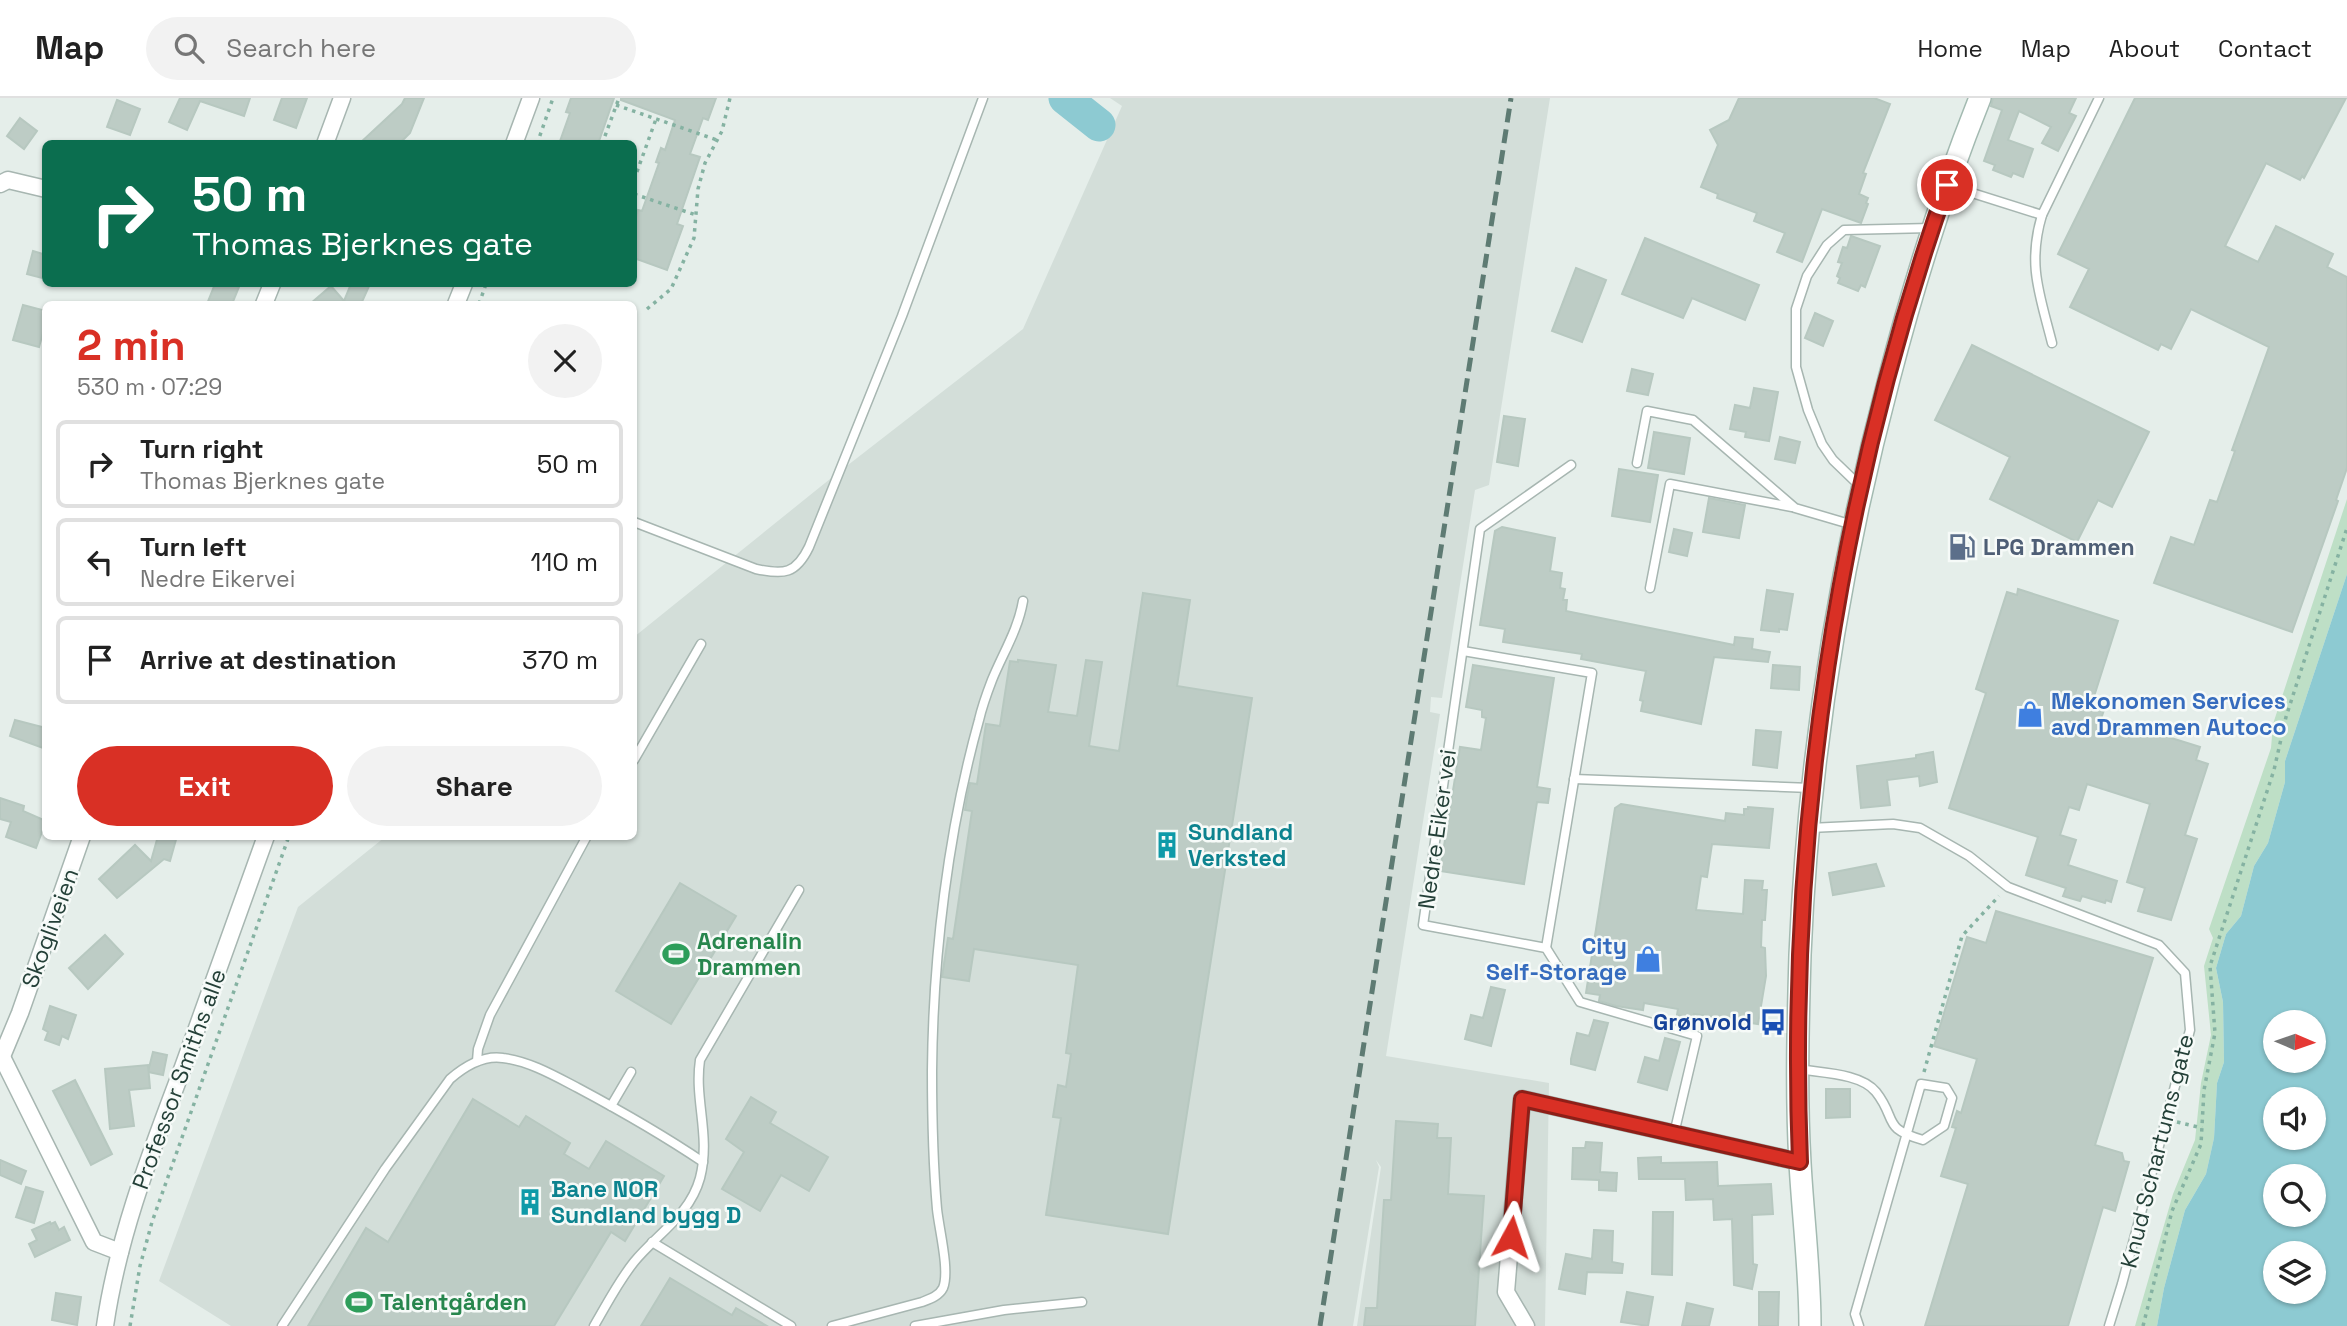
<!DOCTYPE html>
<meta charset="utf-8">
<style>
:root{--surface:#fff;--page:#f2f2f2;--text:#222;--muted:#767676;--line:#e0e0e0;--accent:#d93025}
body{margin:0;font-family:"Space Grotesk",sans-serif;background:var(--page);color:var(--text);height:100vh;display:flex;flex-direction:column;font-size:26px;white-space:nowrap}
*{box-sizing:border-box;margin:0}
p{font-size:23px;color:var(--muted)}
.icon{flex:none;width:38px;height:38px;fill:none;stroke:currentColor;stroke-width:2;stroke-linecap:round;stroke-linejoin:round}
.map{position:relative;flex:1;overflow:hidden}
.sheet{position:absolute;left:42px;top:203px;width:595px;height:539px;display:flex;flex-direction:column;background:var(--surface);border-radius:10px;box-shadow:0 2px 5px #0004}
.sheet>*{flex:none}
.top-card{position:absolute;left:42px;top:42px;width:595px;height:147px;border-radius:10px;box-shadow:0 2px 5px #0004;background:#0b6e4f;color:#fff;overflow:hidden}
.needle{width:46px;rotate:92deg}
.fabs{position:absolute;left:2263px;top:912px;display:grid;gap:14px}
.fabs a{display:grid;place-items:center;width:63px;height:63px;border-radius:50%;background:var(--surface);box-shadow:0 2px 5px #0004;font-size:35px}
.pin{position:absolute;display:grid;place-items:center;width:60px;height:60px;color:#fff;margin:-30px;border:4px solid #fff;border-radius:50%;box-shadow:0 2px 7px #0007}
.me{position:absolute;width:77px;margin:-38px;rotate:5deg;stroke-linejoin:round;filter:drop-shadow(0 0 5px #0008)}
.turn{display:flex;align-items:center;gap:24px;height:147px;padding:0 35px;font-size:32px}
.turn .icon{width:91px;height:91px;stroke-width:2.5}
.turn b{display:block;font-size:49px;line-height:60px}
.round{display:grid;place-items:center;flex:none;width:74px;height:74px;border-radius:37px;background:var(--page)}
.overview{display:flex;align-items:center;justify-content:space-between;height:119px;padding:0 35px}
h1{font-size:42px;font-weight:700;line-height:52px;color:var(--accent)}
.cta{display:flex;gap:14px;margin-top:auto;padding:14px 35px}
.cta a{flex:1;height:80px;border-radius:42px;background:var(--accent);color:#fff;font-size:28px;font-weight:700;line-height:80px;text-align:center}
.cta a+a{background:var(--page);color:var(--text)}
ul{padding:0;list-style:none}
li{display:flex;align-items:center;gap:21px;height:88px;margin:0 14px 10px;padding:0 21px;border:4px solid var(--line);border-radius:10px}
li div{flex:1}
li b{display:block;font-size:26px}
li em{font-style:normal}
header{display:flex;align-items:center;gap:42px;box-sizing:border-box;height:98px;padding:0 35px;background:var(--surface);border-bottom:2px solid var(--line)}
header strong{font-size:33px}
nav{display:flex;gap:38px;margin-inline-start:auto;font-size:24px}
.search{width:490px;height:63px;background:var(--page);display:flex;align-items:center;gap:18px;box-sizing:border-box;padding:0 24px;border-radius:38px;color:var(--muted);font-size:26px}
.map>svg:first-child{display:block}
.built{fill:#d3ded9}
.green{fill:#bedfc6}
.water{fill:#8dcad2;fill-rule:evenodd}
.lines{fill:none;stroke-linecap:round;stroke-linejoin:round}
.river{stroke:#8dcad2;stroke-width:33}
.building{fill:#bdccc5;stroke:#b7c8c0;stroke-width:2}
.service-casing{stroke:#a7b6b1;stroke-width:11}
.minor-casing{stroke:#a7b6b1;stroke-width:19}
.secondary-casing{stroke:#a3bab1;stroke-width:24}
.path{stroke:#85b2a2;stroke-width:3.5;stroke-dasharray:3.5 5;stroke-linecap:butt}
.service{stroke:#fff;stroke-width:8}
.minor{stroke:#fff;stroke-width:16}
.secondary{stroke:#fff;stroke-width:21}
.rail{stroke:#5e7b73;stroke-width:5;stroke-dasharray:14 7;stroke-linecap:butt}
.route-casing{stroke:#8d1f18;stroke-width:18}
.route{stroke:#d93025;stroke-width:12}
.labels{text-anchor:middle;dominant-baseline:central;stroke-width:5;stroke-linejoin:round;paint-order:stroke}
.service-label{font-size:23px;font-weight:bold;fill:#4e5e75;stroke:#f6faf8;text-anchor:start}
.shop-label{font-size:23px;font-weight:bold;fill:#366cbe;stroke:#f6faf8;text-anchor:start}
.street-label{font-size:23px;fill:#244038;stroke:#f6faf8}
.culture-label{font-size:23px;font-weight:bold;fill:#0d838f;stroke:#f6faf8;text-anchor:start}
.leisure-label{font-size:23px;font-weight:bold;fill:#27864d;stroke:#f6faf8;text-anchor:start}
.transit-label{font-size:23px;font-weight:bold;fill:#164399;stroke:#f6faf8;text-anchor:end}
</style>
<header>
<strong>Map</strong>
<div class="search"><svg class="icon" aria-label="search" viewBox="0 0 24 24"><circle cx="10" cy="10" r="6"/><path d="M15 15l6 6"/></svg>Search here</div>
<nav><a>Home</a><a>Map</a><a>About</a><a>Contact</a></nav>
</header>
<div class="map">
<svg width="2347" height="1228" viewBox="0 0 2347 1228">
<rect width="100%" height="100%" fill="#e5eeea"/>
<path class="built" d="M1110,0H1550L1489,387L1475,392L1442,600L1431,599L1430,614L1440,616L1386,958L1549,985L1545,1228H1357L1381,1069L1376,1062L1379,1069L1353,1228H231L159,1183L298,809L385,739L634,738V539L830,381L1023,231L1122,8Z"/>
<path class="green" d="M2347,401V476L2285,663V684L2268,745L2254,768L2241,818L2226,836L2216,870L2223,904L2224,964L2217,985L2214,1040L2206,1076L2185,1112L2164,1190L2157,1228H2135L2173,1096L2195,1042L2201,985L2211,937L2204,868L2213,840L2209,831L2271,650L2273,626Z"/>
<path class="water" d="M2347,476V1228H2157L2164,1190L2185,1112L2206,1076L2214,1040L2217,985L2224,964L2223,904L2216,870L2226,836L2241,818L2254,768L2268,745L2285,684V663ZM2275,924H2314V962H2275ZM2275,1001H2314V1040H2275ZM2275,1078H2314V1116H2275ZM2275,1155H2314V1194H2275Z"/>
<g class="lines">
<path class="river" d="M1065,0L1099,27"/>
</g>
<g class="building">
<path d="M180,0H250L244,18L200,3L187,32L169,24Z"/>
<path d="M282,0H307L296,30L274,22Z"/>
<path d="M405,0H424L410,35L399,46H359L402,6Z"/>
<path d="M571,0H614L598,46H559L570,15L566,14Z"/>
<path d="M621,0H716L708,22L703,20L690,56L700,59L677,126L683,128L667,172L634,160V125L638,112L642,113L659,65L656,64L661,50L665,52L675,22L621,2Z"/>
<path d="M1739,0H1874L1890,6L1863,75L1866,76L1859,96L1868,100L1866,105L1868,106L1861,125L1822,111L1802,164L1777,154L1785,135L1754,123L1757,115L1717,100L1718,96L1701,89L1718,47L1710,32L1729,22Z"/>
<path d="M1993,0H2076L2069,15L2076,18L2058,53L2042,45L2051,29L2019,13L2008,42L2033,51L2023,79L2013,75L2011,79L1993,72L1995,67L1984,63L2002,12L1991,8Z"/>
<path d="M2135,0H2346L2304,80L2302,78L2300,82L2266,65L2225,148L2258,164L2276,128L2333,156L2327,169L2347,179V370L2336,402L2338,403L2292,534L2154,485L2171,439L2194,447L2210,402L2217,404L2235,353L2232,352L2269,249L2191,211L2171,251L2161,246L2158,252L2070,209L2089,171L2058,156Z"/>
<path d="M117,2L140,11L130,37L107,29Z"/>
<path d="M20,20L37,33L24,51L7,38Z"/>
<path d="M1851,138L1880,148L1865,189L1861,187L1858,193L1838,185L1840,180L1837,178L1842,165L1838,164L1843,149L1847,150Z"/>
<path d="M1645,140L1759,187L1745,222L1692,200L1683,220L1622,196Z"/>
<path d="M33,153L46,157V181L27,176Z"/>
<path d="M1576,170L1606,182L1582,244L1552,233Z"/>
<path d="M215,186H229L239,189L232,206H207Z"/>
<path d="M351,186H370L361,206H310L331,188L344,203Z"/>
<path d="M23,207L46,213V224L39,249L13,242Z"/>
<path d="M1815,215L1833,223L1823,248L1805,240Z"/>
<path d="M1972,247L2149,334L2112,409L2098,402L2077,444L1990,401L2010,359L1935,322Z"/>
<path d="M1632,271L1653,276L1648,297L1627,293Z"/>
<path d="M1754,290L1778,294L1769,343L1745,339L1746,334L1730,331L1735,307L1750,310Z"/>
<path d="M1504,318L1525,321L1518,368L1497,364Z"/>
<path d="M1654,334L1690,340L1684,376L1648,370Z"/>
<path d="M1780,339L1800,344L1795,365L1775,361Z"/>
<path d="M1619,371L1658,377L1650,424L1612,418Z"/>
<path d="M1709,400L1745,407L1739,440L1703,434Z"/>
<path d="M1502,429L1555,440L1550,473L1562,475L1560,490L1565,491L1563,502H1567L1566,513L1734,547L1735,539L1753,541L1752,551L1770,554L1768,564L1714,559L1701,626L1641,613L1643,603L1640,602L1646,573L1581,561L1582,556L1503,544L1505,531L1480,527L1495,433Z"/>
<path d="M1674,431L1692,435L1687,458L1669,454Z"/>
<path d="M2018,491L2118,523L2091,608L2104,612L2101,621L2135,632L2136,629L2200,649L2196,662L2208,666L2185,737L2197,741L2171,822L2138,813L2145,790L2127,784L2150,706L2087,686L2079,712L2069,709L2060,737L2076,742L2068,767L2117,783L2111,804L2106,802L2105,805L2082,798L2080,803L2063,798L2066,790L2026,777L2038,739L1949,710L1986,595L1976,591L2007,494L2017,497Z"/>
<path d="M1767,492L1793,496L1787,532L1779,531V534L1761,532Z"/>
<path d="M1143,495L1190,502L1177,588L1252,600L1168,1136L1046,1117L1061,1020L1053,1019L1058,987L1066,989L1071,956L1066,955L1078,867L974,851L969,883L942,879L948,840L953,841L972,713L965,712L967,699L970,685L977,686L986,626L1000,628L1010,563L1018,564V562L1056,567L1048,614L1077,618L1086,562L1102,564L1089,648L1119,653Z"/>
<path d="M1473,567L1554,580L1537,689L1550,691L1548,705L1537,704L1524,786L1440,773L1460,649L1481,652L1486,620L1482,619V612L1466,609Z"/>
<path d="M1773,567L1800,569L1799,592L1771,590Z"/>
<path d="M15,622L46,630V651L10,638Z"/>
<path d="M1756,632L1781,634L1777,670L1753,667Z"/>
<path d="M1933,654L1937,684L1920,688L1919,678L1887,682L1890,707L1861,710L1857,668L1916,660V657Z"/>
<path d="M0,700L24,708L23,713L46,723L36,750L6,739L11,724L0,721Z"/>
<path d="M1621,706L1725,723L1726,715L1744,717V711H1748V709L1773,711L1769,750L1712,746L1707,779L1701,778L1696,812L1743,816L1745,782L1763,783L1762,792H1767L1765,822H1762L1761,849L1765,850L1766,878L1758,926L1694,916L1693,920L1677,917L1678,911L1644,905L1643,912L1616,908L1599,903L1600,897L1586,895L1615,710Z"/>
<path d="M158,738H177L170,763L164,761L117,800L99,781L135,747L151,763Z"/>
<path d="M1876,766L1884,788L1833,797L1829,775Z"/>
<path d="M680,785L736,818L671,926L616,893Z"/>
<path d="M1996,813L2153,860L2095,1047L2122,1055L2124,1063L2129,1064L2115,1113L2103,1109L2068,1228H1925L1968,1086L1941,1078L1956,1030L1952,1029L1957,1013L1961,1015L1977,961L1934,948L1967,839L1986,845Z"/>
<path d="M105,837L123,856L88,891L69,870Z"/>
<path d="M1491,889L1505,892L1491,948L1465,941L1471,917L1483,920Z"/>
<path d="M50,908L76,917L68,941L62,938L59,947L45,942L48,934L43,931Z"/>
<path d="M1594,922L1608,925L1595,972L1571,966V961L1577,935L1589,938Z"/>
<path d="M1665,940L1680,944L1667,992L1638,984L1645,959L1659,963Z"/>
<path d="M153,954L167,957L163,977L148,974Z"/>
<path d="M148,967L150,990L129,992L134,1028L110,1031L105,971Z"/>
<path d="M75,982L112,1056L91,1067L53,993Z"/>
<path d="M1826,991H1850V1019L1826,1020Z"/>
<path d="M751,999L776,1014L770,1025L828,1059L809,1093L781,1077L760,1113L722,1091L744,1054L726,1041Z"/>
<path d="M473,1001L519,1029L526,1018L570,1045L564,1056L589,1071L606,1043L664,1078L625,1143L611,1134L554,1228H308L366,1130L388,1144Z"/>
<path d="M1396,1023L1438,1026L1437,1040H1451L1448,1096L1484,1098L1475,1228H1364L1366,1210H1377L1384,1102H1391Z"/>
<path d="M1586,1044L1602,1045L1600,1074L1617,1075L1616,1093L1599,1092V1082L1572,1081L1573,1050H1585Z"/>
<path d="M1661,1059V1065L1717,1064L1718,1088L1771,1086L1773,1116L1752,1117L1753,1166L1757,1167L1752,1191L1734,1187L1732,1121L1714,1122L1713,1101L1686,1102L1685,1081H1639L1638,1060Z"/>
<path d="M0,1062L26,1073L21,1086L0,1077Z"/>
<path d="M26,1089L43,1094L34,1125L16,1119Z"/>
<path d="M1653,1114H1673L1672,1177L1652,1176Z"/>
<path d="M50,1124L51,1126L55,1124L59,1132L64,1129L70,1142L35,1159L29,1146L37,1142L32,1132Z"/>
<path d="M1594,1132L1613,1133L1612,1164L1623,1166L1622,1175L1587,1174L1585,1196L1559,1191L1566,1156L1592,1161Z"/>
<path d="M670,1180L732,1217L736,1210L767,1228H641Z"/>
<path d="M1627,1194L1653,1199L1648,1228L1621,1224Z"/>
<path d="M1759,1194H1779L1778,1228H1759Z"/>
<path d="M56,1195L81,1199L77,1227L52,1222Z"/>
<path d="M1687,1205L1713,1211L1709,1228H1682Z"/>
</g>
<g class="lines">
<defs>
<g id="service">
<path d="M1950,88L2042,117L2099,0"/>
<path d="M2042,117C2027,167 2040,197 2052,245"/>
<path d="M1637,365L1647,313L1693,322L1795,410L1853,427"/>
<path d="M1571,367L1480,431L1423,827L1546,850L1580,904L1697,938L1674,1036"/>
<path d="M1861,389L1833,362L1822,346L1808,312L1796,269V211L1807,178L1827,147L1844,132L1931,130"/>
<path d="M634,424L756,471C784,477 796,476 809,449L902,218L983,0"/>
<path d="M1650,490L1670,386L1792,409"/>
<path d="M1463,553L1592,575L1546,850"/>
<path d="M634,662L701,546"/>
<path d="M1574,681L1811,690"/>
<path d="M1810,730L1893,726L1920,730L1969,758L2008,789L2159,847L2185,875L2190,932L2122,1186L2109,1228"/>
<path d="M477,963L478,951L490,917L587,738"/>
<path d="M1798,971C1821,975 1861,975 1876,994C1898,1022 1881,1030 1923,1042L1944,1028L1952,1000L1946,990L1921,986L1855,1216L1859,1228"/>
<path d="M611,1008L631,974"/>
<path d="M652,1144L791,1228"/>
<path d="M282,1228L385,1071L450,981C465,968 483,957 503,960C529,963 555,978 578,990C621,1013 663,1037 703,1064"/>
<path d="M594,1228C607,1206 618,1184 634,1164C657,1136 690,1117 700,1080C711,1038 694,1002 700,962L799,792"/>
<path d="M832,1228L922,1204C930,1201 939,1198 943,1190C950,1173 939,1131 937,1111C933,1065 932,1019 932,973C933,858 948,733 979,622C982,609 987,595 992,582C1003,555 1018,532 1023,503"/>
<path d="M915,1228L1004,1212L1082,1204"/>
</g>
<g id="minor">
<path d="M325,46L342,0"/>
<path d="M514,46L531,0"/>
<path d="M0,86L8,82L46,91"/>
<path d="M264,206L272,186"/>
<path d="M456,206L464,186"/>
<path d="M2,959L94,1144L120,1154"/>
<path d="M0,963L20,915L82,738"/>
<path d="M105,1228C118,1138 151,1054 183,969C211,892 238,815 266,738"/>
<path d="M1526,1228L1506,1194L1522,1001L1800,1064"/>
</g>
<path id="secondary" d="M1810,1228C1810,1174 1803,1119 1800,1065C1796,996 1798,926 1800,857C1808,662 1839,469 1889,281C1914,185 1943,92 1980,0"/>
</defs>
<use href="#service" class="service-casing"/>
<use href="#minor" class="minor-casing"/>
<use href="#secondary" class="secondary-casing"/>
<g class="path">
<path d="M616,7L717,42"/>
<path d="M537,46L553,0"/>
<path d="M602,46L619,0"/>
<path d="M634,82L656,21"/>
<path d="M634,96L696,117"/>
<path d="M479,206L486,186"/>
<path d="M647,211L671,191L694,140L698,91L705,65L722,33L730,0"/>
<path d="M1924,974L1962,838L1999,798"/>
<path d="M2177,1024L2202,1030"/>
<path d="M130,1228L140,1168L152,1124L289,738"/>
<path d="M2143,1228L2172,1113L2201,1046L2204,992L2215,935L2210,868L2274,672L2286,619L2347,430"/>
</g>
<use href="#service" class="service"/>
<use href="#minor" class="minor"/>
<use href="#secondary" class="secondary"/>
<path class="rail" d="M1320,1228L1511,0"/>
</g>
<g class="lines">
<defs>
<path id="route" d="M1511,1139L1522,1001L1800,1064C1787,734 1837,398 1947,87"/>
</defs>
<use href="#route" class="route-casing"/>
<use href="#route" class="route"/>
</g>
<defs>
<symbol id="fuel-bare" viewBox="-9 -9 18 18"><path d="M-5.5-6h7V0h2V4h1.3V-2.5L3-4.5l.8-.8L6-3V5H2.5V1h-1V6h-7ZM-4.2-4.7v3.2H.2V-4.7Z" fill="#5c6f8a" stroke="#f6faf8" stroke-width="2.5" paint-order="stroke"/></symbol>
<symbol id="shop-bare" viewBox="-9 -9 18 18"><path d="M-5-2.5h2.3a2.7 3.5 0 0 1 5.4 0H5L5.5 6h-11ZM-1.5-2.5h3a1.5 2.3 0 0 0-3 0Z" fill="#3f7fe0" stroke="#f6faf8" stroke-width="2.5" paint-order="stroke"/></symbol>
<symbol id="building-bare" viewBox="-9 -9 18 18"><path d="M-4-6H4V6H1V3H-1V6H-4ZM-2.5-4.3h1.7v1.8h-1.7ZM.8-4.3h1.7v1.8H.8ZM-2.5-1h1.7V.8h-1.7ZM.8-1h1.7V.8H.8Z" fill="#0f9aa8" stroke="#f6faf8" stroke-width="2.5" paint-order="stroke"/></symbol>
<symbol id="stadium-bare" viewBox="-9 -9 18 18"><path d="M0-5a6.5 5 0 1 0 0 10a6.5 5 0 1 0 0-10ZM-3.5-1.8h7v3.6h-7Z" fill="#2e9e5b" stroke="#f6faf8" stroke-width="2.5" paint-order="stroke"/></symbol>
<symbol id="bus-bare" viewBox="-9 -9 18 18"><path d="M-5-6H5V4H4V6H2V4H-2V6H-4V4H-5ZM-3.5-4V0h7V-4ZM-3.5 1.2v1.5H-2V1.2ZM2 1.2v1.5H3.5V1.2Z" fill="#1a4fb4" stroke="#f6faf8" stroke-width="2.5" paint-order="stroke"/></symbol>
</defs>
<g fill-rule="evenodd">
<use href="#fuel-bare" x="1943" y="430" width="38" height="38"/>
<use href="#shop-bare" x="2011" y="597" width="38" height="38"/>
<use href="#building-bare" x="1148" y="728" width="38" height="38"/>
<use href="#stadium-bare" x="657" y="837" width="38" height="38"/>
<use href="#shop-bare" x="1629" y="842" width="38" height="38"/>
<use href="#bus-bare" x="1754" y="905" width="38" height="38"/>
<use href="#building-bare" x="511" y="1085" width="38" height="38"/>
<use href="#stadium-bare" x="340" y="1185" width="38" height="38"/>
</g>
<g class="labels">
<g class="service-label">
<text x="1983" y="449">LPG Drammen</text>
</g>
<g class="shop-label">
<text x="2051" y="603">Mekonomen Services<tspan x="2051" dy="26">avd Drammen Autoco</tspan></text>
<text x="1627" y="848" text-anchor="end">City<tspan x="1627" dy="26">Self-Storage</tspan></text>
</g>
<g class="street-label">
<text transform="translate(1437 731) rotate(-82)">Nedre Eiker vei</text>
<text transform="translate(50 830) rotate(-70)">Skogliveien</text>
<text transform="translate(179 981) rotate(-70)">Professor Smiths alle</text>
<text transform="translate(2157 1053) rotate(-76)">Knud Schartums gate</text>
</g>
<g class="culture-label">
<text x="1188" y="734">Sundland<tspan x="1188" dy="26">Verksted</tspan></text>
<text x="551" y="1091">Bane NOR<tspan x="551" dy="26">Sundland bygg D</tspan></text>
</g>
<g class="leisure-label">
<text x="697" y="843">Adrenalin<tspan x="697" dy="26">Drammen</tspan></text>
<text x="380" y="1204">Talentgården</text>
</g>
<g class="transit-label">
<text x="1752" y="924">Grønvold</text>
</g>
</g>
</svg>
<div class="fabs">
<a><svg class="needle" viewBox="-14 -14 28 28"><path d="M0-13l5 13h-10z" fill="#e53935"/><path d="M0 13l5-13h-10z" fill="#767676"/></svg></a>
<a><svg class="icon" aria-label="sound" viewBox="0 0 24 24"><path d="M4 9h4l5-4v14l-5-4H4zM17 9q2 3 0 6"/></svg></a>
<a><svg class="icon" aria-label="search" viewBox="0 0 24 24"><circle cx="10" cy="10" r="6"/><path d="M15 15l6 6"/></svg></a>
<a><svg class="icon" aria-label="layers" viewBox="0 0 24 24"><path d="M12 4l9 5-9 5-9-5zM3 14l9 5 9-5"/></svg></a>
</div>
<div class="pin" style="left:1947px;top:87px;background:#d93025"><svg class="icon" aria-label="arrive" viewBox="0 0 24 24"><path d="M6 21V4h12l-3 4 3 4H6"/></svg></div>
<svg class="me" style="left:1511px;top:1139px" viewBox="-20 -20 40 40"><path d="M0-17L14 15 0 8-14 15z" fill="#d93025" stroke="#fff" stroke-width="4"/></svg>
<div class="top-card">
<div class="turn"><svg class="icon" aria-label="right" viewBox="0 0 24 24"><path d="M7 20v-9h11M14 6l5 5-5 5"/></svg><div><b>50 m</b>Thomas Bjerknes gate</div></div>
</div>
<section class="sheet">
<div class="overview"><div><h1>2 min</h1><p>530 m · 07:29</p></div><a class="round"><svg class="icon" aria-label="close" viewBox="0 0 24 24"><path d="M6 6l12 12M18 6L6 18"/></svg></a></div>
<ul>
<li><svg class="icon" aria-label="right" viewBox="0 0 24 24"><path d="M7 20v-9h11M14 6l5 5-5 5"/></svg><div><b>Turn right</b><p>Thomas Bjerknes gate</p></div><em>50 m</em></li>
<li><svg class="icon" aria-label="left" viewBox="0 0 24 24"><path d="M17 20v-9H6M10 6l-5 5 5 5"/></svg><div><b>Turn left</b><p>Nedre Eikervei</p></div><em>110 m</em></li>
<li><svg class="icon" aria-label="arrive" viewBox="0 0 24 24"><path d="M6 21V4h12l-3 4 3 4H6"/></svg><div><b>Arrive at destination</b></div><em>370 m</em></li>
</ul>
<div class="cta"><a>Exit</a><a>Share</a></div>
</section>
</div>
